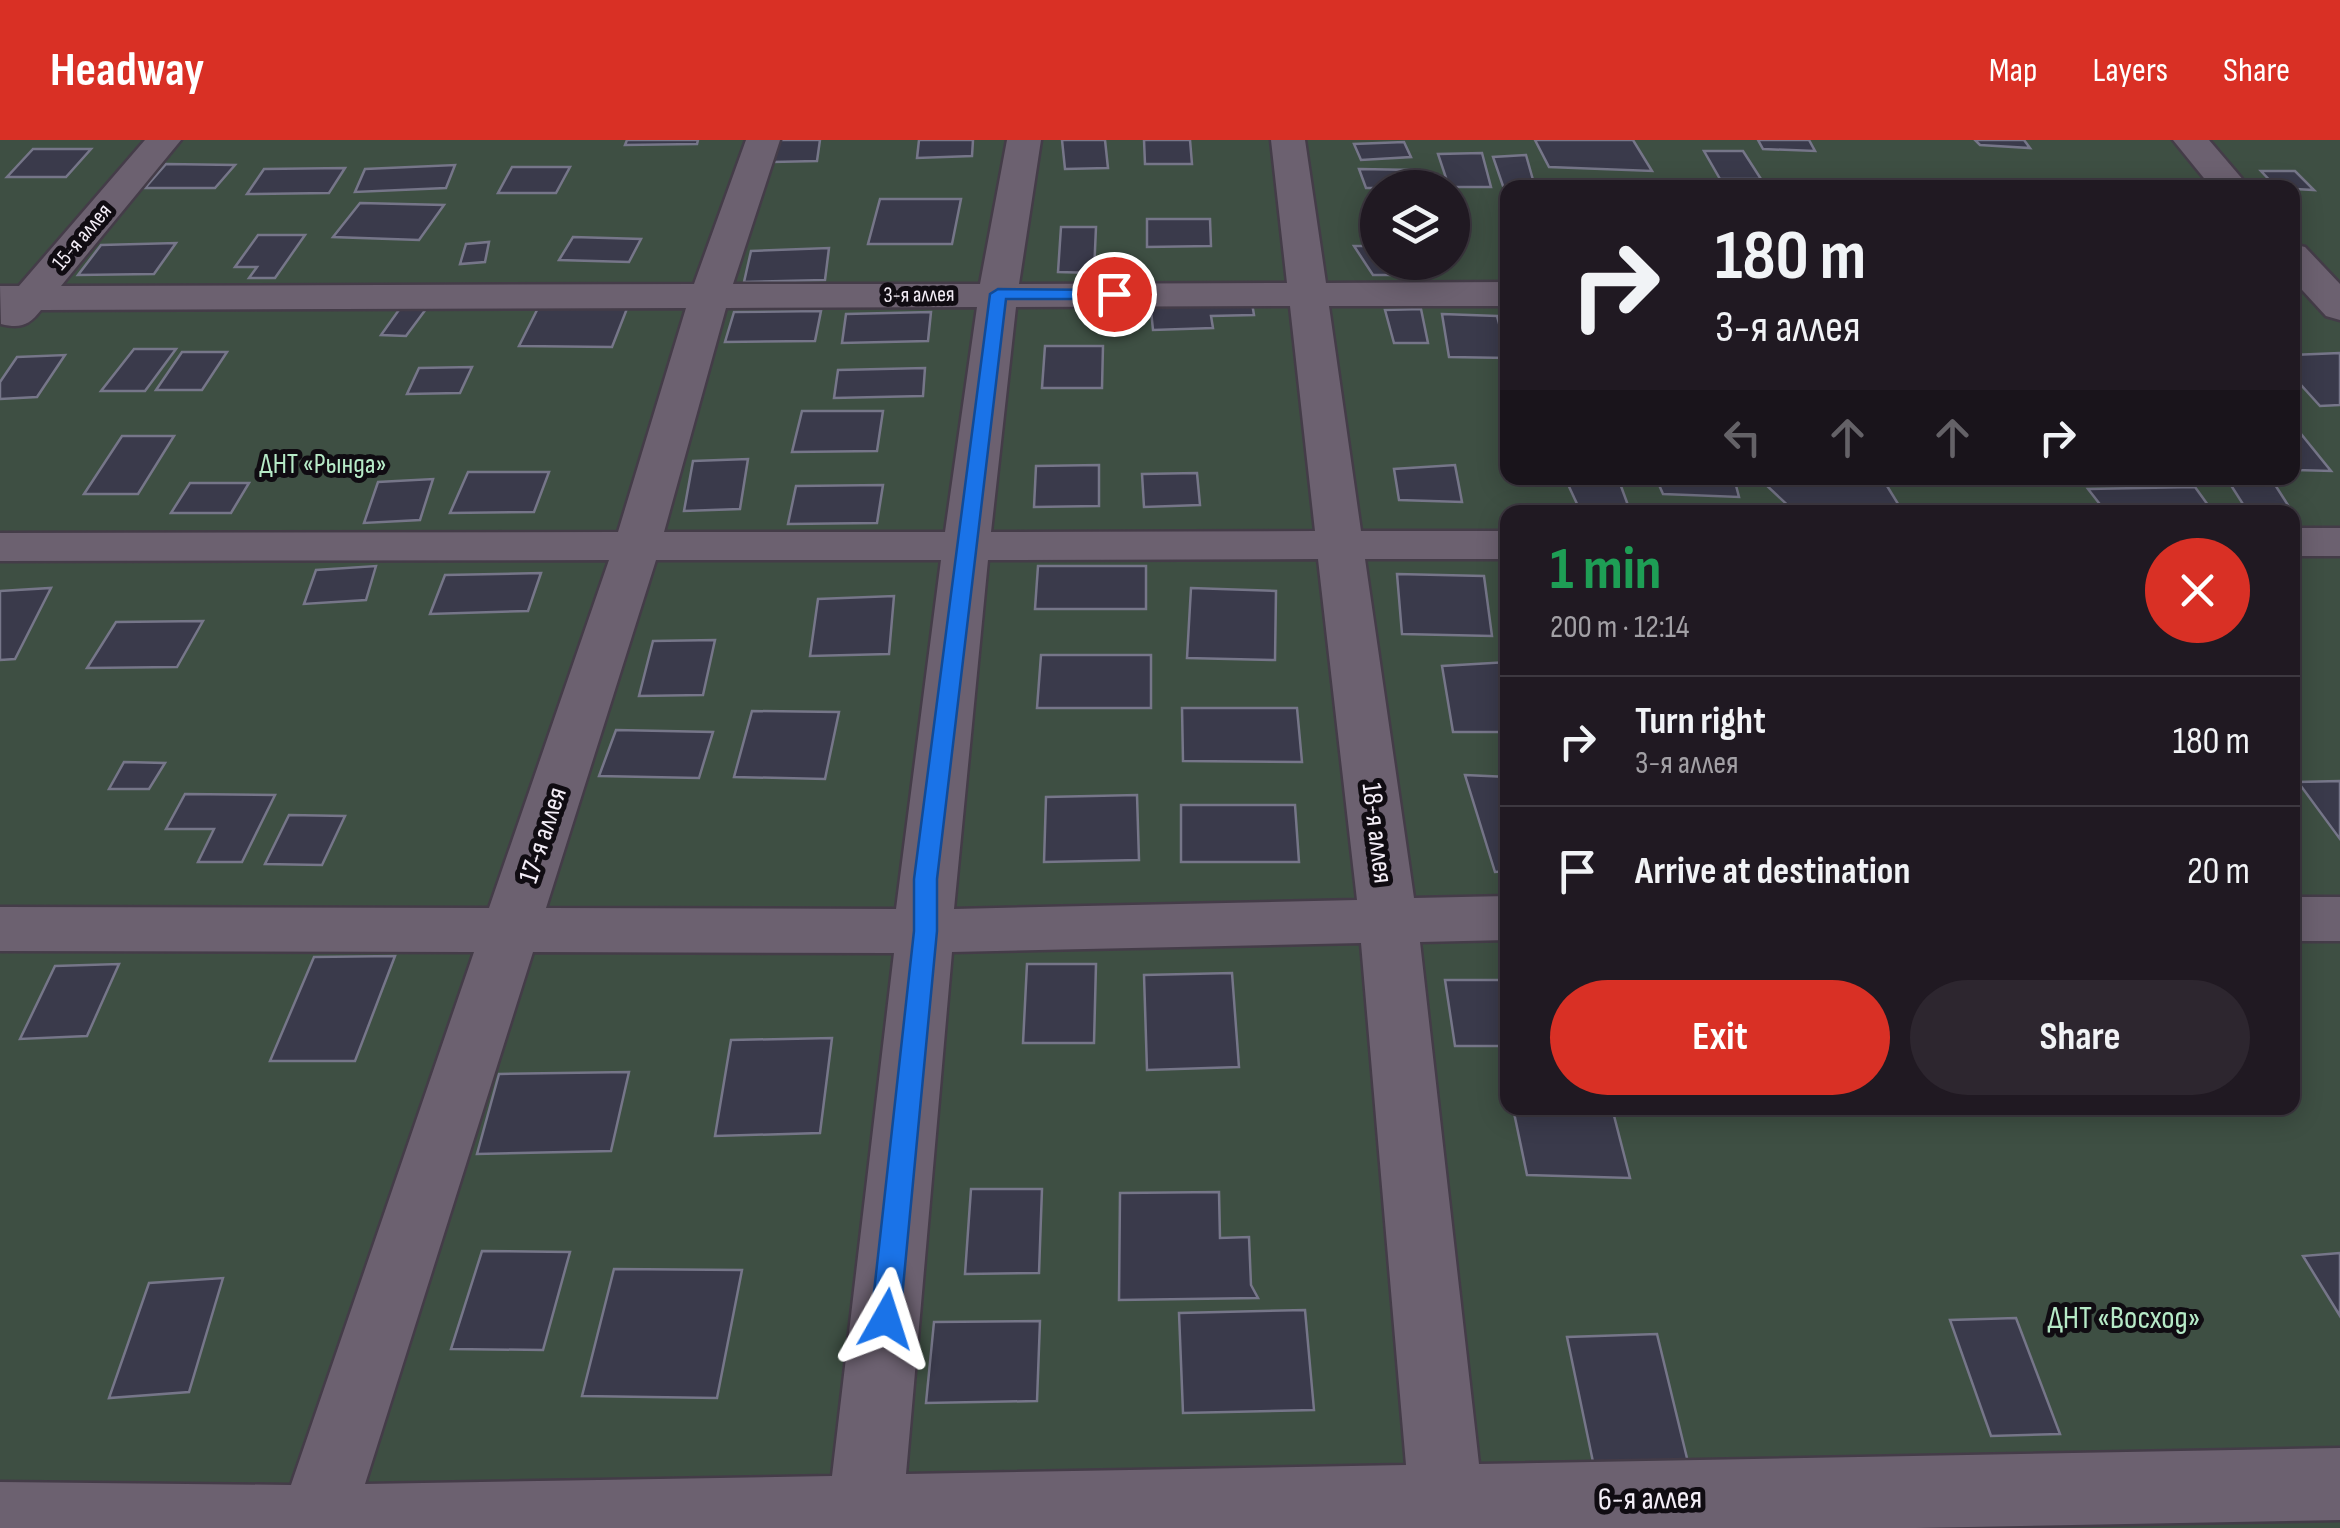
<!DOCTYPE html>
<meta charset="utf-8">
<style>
:root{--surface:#201922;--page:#2d262f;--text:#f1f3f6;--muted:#a2a0a5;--line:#3d3840;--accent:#d93025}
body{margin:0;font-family:"Sofia Sans Condensed",sans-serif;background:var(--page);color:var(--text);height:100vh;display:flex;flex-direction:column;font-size:38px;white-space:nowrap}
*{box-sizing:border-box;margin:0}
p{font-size:32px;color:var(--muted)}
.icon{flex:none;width:55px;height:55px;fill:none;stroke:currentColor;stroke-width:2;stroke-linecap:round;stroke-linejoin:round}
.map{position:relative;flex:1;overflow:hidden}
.sheet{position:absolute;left:1500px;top:365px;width:800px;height:610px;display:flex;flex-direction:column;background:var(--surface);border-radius:20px;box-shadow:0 5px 25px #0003,0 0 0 2px var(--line)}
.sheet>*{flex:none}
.guide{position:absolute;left:1500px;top:40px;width:800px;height:305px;border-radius:20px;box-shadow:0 5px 25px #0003,0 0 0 2px var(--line);background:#201922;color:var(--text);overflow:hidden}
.tools{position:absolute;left:1360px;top:30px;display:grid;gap:20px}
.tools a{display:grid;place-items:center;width:110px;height:110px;border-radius:50%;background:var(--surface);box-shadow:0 5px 25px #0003,0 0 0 2px var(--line);font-size:50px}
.pin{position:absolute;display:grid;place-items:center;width:85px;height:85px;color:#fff;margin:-42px;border:5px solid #fff;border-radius:50%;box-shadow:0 2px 10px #0007}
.me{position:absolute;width:110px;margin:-55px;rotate:6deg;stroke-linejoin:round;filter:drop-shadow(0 0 8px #0008)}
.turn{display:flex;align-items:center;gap:35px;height:210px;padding:0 50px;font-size:45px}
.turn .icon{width:130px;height:130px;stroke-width:2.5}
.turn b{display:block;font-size:70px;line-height:85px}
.lanes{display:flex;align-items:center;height:95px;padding:0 50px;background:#0003;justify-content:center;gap:50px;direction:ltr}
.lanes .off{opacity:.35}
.round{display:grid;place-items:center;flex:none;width:105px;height:105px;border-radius:52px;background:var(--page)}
.overview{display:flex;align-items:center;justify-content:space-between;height:170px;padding:0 50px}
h1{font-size:60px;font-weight:700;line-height:75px;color:#1e9e55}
.action{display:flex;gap:20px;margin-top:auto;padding:20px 50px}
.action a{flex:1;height:115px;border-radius:60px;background:var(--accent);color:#fff;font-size:40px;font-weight:700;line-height:115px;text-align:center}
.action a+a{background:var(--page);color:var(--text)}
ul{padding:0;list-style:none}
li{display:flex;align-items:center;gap:30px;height:130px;padding:0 50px;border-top:2px solid var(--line)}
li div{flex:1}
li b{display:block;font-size:38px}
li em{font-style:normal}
header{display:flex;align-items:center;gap:60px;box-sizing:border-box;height:140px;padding:0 50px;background:var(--accent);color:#fff}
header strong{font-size:48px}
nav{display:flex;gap:55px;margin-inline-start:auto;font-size:35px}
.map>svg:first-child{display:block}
.green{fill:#3e4f43;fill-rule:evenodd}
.building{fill:#3a3a4b;stroke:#767689;stroke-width:2.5}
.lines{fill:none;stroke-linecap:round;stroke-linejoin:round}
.minor-casing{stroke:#443c48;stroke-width:5}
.minor{fill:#6c6170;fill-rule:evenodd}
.route{fill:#1a73e8;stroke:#114b97;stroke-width:2.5}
.labels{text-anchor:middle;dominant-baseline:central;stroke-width:10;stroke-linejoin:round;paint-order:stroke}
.far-street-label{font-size:22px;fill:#f4eef7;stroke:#100c12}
.park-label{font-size:28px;fill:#b6eac7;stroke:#100c12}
.street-label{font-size:28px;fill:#f4eef7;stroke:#100c12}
.near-park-label{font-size:32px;fill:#b6eac7;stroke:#100c12}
.near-street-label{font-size:32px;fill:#f4eef7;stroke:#100c12}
</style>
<header>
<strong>Headway</strong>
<nav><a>Map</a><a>Layers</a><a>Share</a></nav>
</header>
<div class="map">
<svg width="2340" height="1388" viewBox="0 0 2340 1388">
<rect width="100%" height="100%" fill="#2a212e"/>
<path class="green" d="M0,0H2340V1388H0ZM1378,48H1452V122H1378ZM1508,48H2292V338H1508ZM1508,372H2292V968H1508Z"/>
<g class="building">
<path d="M627,0H698L697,4L625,5Z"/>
<path d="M778,0H820L817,21L773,22Z"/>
<path d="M919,0H973L972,16L917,18Z"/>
<path d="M1062,0H1105L1108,28L1065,29Z"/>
<path d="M1144,0H1190L1192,24H1145Z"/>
<path d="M1535,0H1633L1652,31L1549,27Z"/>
<path d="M1758,0H1809L1815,11L1763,9Z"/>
<path d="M1975,0H2024L2030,8L1980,5Z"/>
<path d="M1404,2L1411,17L1361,20L1354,4Z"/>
<path d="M33,9H91L66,37H7Z"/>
<path d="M1704,11H1743L1761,39H1720Z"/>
<path d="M1482,13L1491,47H1449L1438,14Z"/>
<path d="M1526,15L1535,47L1503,46L1493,17Z"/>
<path d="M166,24L235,25L215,48H145Z"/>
<path d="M455,25L446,48L355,52L365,29Z"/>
<path d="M512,27H570L556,53H498Z"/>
<path d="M345,28L329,53L247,54L264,29Z"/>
<path d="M1359,29L1416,30L1423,48H1366Z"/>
<path d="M2261,31H2295L2314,50L2277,48Z"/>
<path d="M880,59H961L952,104H868Z"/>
<path d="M360,63L444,65L419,100L333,97Z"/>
<path d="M1147,79H1210L1211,106L1147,107Z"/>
<path d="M1061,87H1096L1094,133L1058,132Z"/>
<path d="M258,95H305L275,138H249L257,127H235Z"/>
<path d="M573,97L641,99L629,122L559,120Z"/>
<path d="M489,102L485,122L460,124L466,104Z"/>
<path d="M176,103L154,134L78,135L101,105Z"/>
<path d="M1354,106H1378V122H1424L1420,135H1373Z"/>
<path d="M829,108L825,140L744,142L751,111Z"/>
<path d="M1251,157L1254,175L1211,176L1213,188L1153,190L1150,161Z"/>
<path d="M539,166H628L612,207L519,206Z"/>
<path d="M401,167L426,169L406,196L381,195Z"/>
<path d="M1421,169L1428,203H1394L1385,170Z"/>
<path d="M821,171L815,201L725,202L734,172Z"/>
<path d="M931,172L928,201L842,203L846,174Z"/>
<path d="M1442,174L1497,176L1508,218L1449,217Z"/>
<path d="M1045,206H1103L1102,248H1042Z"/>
<path d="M134,209H176L145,251H101Z"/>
<path d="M182,212H227L202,250H156Z"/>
<path d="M2340,213V265L2320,266L2292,235V215Z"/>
<path d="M65,215L37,257L0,259V242L17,217Z"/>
<path d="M472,227L460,253L407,254L419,228Z"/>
<path d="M925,228L923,256L834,258L838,230Z"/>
<path d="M802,271H883L877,311L792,312Z"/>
<path d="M2292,289H2297L2331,331L2296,330Z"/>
<path d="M122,296H174L138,354H84Z"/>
<path d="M748,319L740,369L684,371L693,321Z"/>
<path d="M1099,325V366L1034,367L1036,326Z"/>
<path d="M1455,325L1462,362L1399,360L1394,329Z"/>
<path d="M468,332H549L534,372L450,373Z"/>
<path d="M1197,333L1200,365L1144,367L1142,334Z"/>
<path d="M1565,338H1618L1629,368L1578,366Z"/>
<path d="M1656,338H1734L1739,357L1663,354Z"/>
<path d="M433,339L420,380L364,383L378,342Z"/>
<path d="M2227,339L2272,340L2293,373L2248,372Z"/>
<path d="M1884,341L1903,372H1795L1764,343Z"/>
<path d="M190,343H249L231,373H171Z"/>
<path d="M883,345L877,383L788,384L796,346Z"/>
<path d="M2195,347L2213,372H2106L2088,349Z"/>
<path d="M376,426L366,460L304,464L316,430Z"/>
<path d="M1038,426H1146V469H1035Z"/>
<path d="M541,433L528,471L430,474L445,435Z"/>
<path d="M1397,434L1484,436L1492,496L1402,494Z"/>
<path d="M51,448L15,519L0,520V451Z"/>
<path d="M1191,448L1276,451L1275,520L1187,518Z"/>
<path d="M894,456L889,514L810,516L818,459Z"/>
<path d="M203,481L177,527L87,528L116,482Z"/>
<path d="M715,500L703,555L639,556L653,501Z"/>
<path d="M1041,515H1151V568H1037Z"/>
<path d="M1508,522V592H1453L1442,526Z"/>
<path d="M1182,568H1297L1302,622L1183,621Z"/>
<path d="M752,571L839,572L825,639L734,637Z"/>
<path d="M616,590L713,592L699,638L599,636Z"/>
<path d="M124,622L165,623L149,649H109Z"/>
<path d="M1465,635L1508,637V731L1495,732Z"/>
<path d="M2340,641V699L2298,642Z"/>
<path d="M185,654L275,655L242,722H198L214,689H166Z"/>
<path d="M1137,655L1139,720L1044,722L1046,657Z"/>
<path d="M1181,665H1295L1299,722H1181Z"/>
<path d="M289,675L345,676L322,725L265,724Z"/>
<path d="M395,816L355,921H270L314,817Z"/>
<path d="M119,824L87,896L20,899L55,826Z"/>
<path d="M1027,824H1096L1094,903H1023Z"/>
<path d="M1232,833L1239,927L1147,930L1144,835Z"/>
<path d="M1445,840H1508V906H1455Z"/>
<path d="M832,898L820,993L715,996L731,900Z"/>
<path d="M629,932L611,1011L477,1014L499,934Z"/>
<path d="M1513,968H1612L1630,1038L1527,1035Z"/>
<path d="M971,1049H1042L1039,1133L965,1134Z"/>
<path d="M1219,1052L1220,1098L1249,1097L1251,1145L1258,1158L1119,1160L1120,1053Z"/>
<path d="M482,1111L570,1112L543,1210L451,1209Z"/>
<path d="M2340,1113V1176L2303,1116Z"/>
<path d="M614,1129L742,1130L717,1258L582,1256Z"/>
<path d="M223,1138L189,1252L109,1258L149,1143Z"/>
<path d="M1305,1170L1314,1270L1183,1273L1179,1173Z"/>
<path d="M2016,1178L2060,1294L1991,1296L1950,1180Z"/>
<path d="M1040,1181L1037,1261L926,1263L934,1182Z"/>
<path d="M1657,1194L1693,1343L1598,1346L1567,1197Z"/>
</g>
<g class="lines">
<defs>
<g id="minor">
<path d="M145,0H181L61,146L694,144L746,0H780L733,144H980L1007,0H1041L1019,144L1287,143L1271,0H1305L1326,143L1508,142V166H1329L1361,391H1508V419H1365L1414,758L1508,756V800L1420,802L1479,1324L2340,1308V1380L1916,1388H0V1342L291,1345L474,812L0,811V767L489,768L609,420L0,421V393L618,392L686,168L41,170C29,185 21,189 1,184L0,146H19ZM1290,166L1315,391L991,392L1016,167ZM977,167L945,392H664L726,168ZM1318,419L1357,760L954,769L988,420ZM656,420H941L896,769L546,768ZM1361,803L1406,1325L906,1334L952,812ZM533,812L894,813L832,1336L365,1344Z"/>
<path d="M2173,0H2209L2250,48H2212Z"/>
<path d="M2292,104L2305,107L2340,144V180L2326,176L2292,139Z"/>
<rect x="2292" y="388" width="48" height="28"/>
<rect x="2292" y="757" width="48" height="44"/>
</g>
</defs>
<use href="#minor" class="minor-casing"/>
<use href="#minor" class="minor"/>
</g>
<path class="route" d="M998,149L1114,150L1122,154L1114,159H1006L937,739V791L900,1179L896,1188L886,1192L875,1188L871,1179L914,791V739L990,154Z"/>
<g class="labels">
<g class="far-street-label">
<text transform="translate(82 97) rotate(-50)">15-я аллея</text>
<text transform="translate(919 155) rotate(-1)">3-я аллея</text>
</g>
<g class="park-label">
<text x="323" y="324">ДНТ «Рында»</text>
</g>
<g class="street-label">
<text transform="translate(1377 693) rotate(83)">18-я аллея</text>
<text transform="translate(543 695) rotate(-72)">17-я аллея</text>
</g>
<g class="near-park-label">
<text x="2124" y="1178">ДНТ «Восход»</text>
</g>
<g class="near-street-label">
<text transform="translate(1650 1359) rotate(-1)">6-я аллея</text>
</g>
</g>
</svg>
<div class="tools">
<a><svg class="icon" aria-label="layers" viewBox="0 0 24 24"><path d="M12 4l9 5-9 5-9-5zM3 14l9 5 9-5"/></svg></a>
</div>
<div class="pin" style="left:1114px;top:154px;background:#d93025"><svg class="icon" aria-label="arrive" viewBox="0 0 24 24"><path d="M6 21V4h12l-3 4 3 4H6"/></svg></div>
<svg class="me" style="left:886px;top:1179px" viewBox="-20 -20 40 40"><path d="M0-17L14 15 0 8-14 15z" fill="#1a73e8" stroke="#fff" stroke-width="4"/></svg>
<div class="guide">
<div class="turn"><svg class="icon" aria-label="right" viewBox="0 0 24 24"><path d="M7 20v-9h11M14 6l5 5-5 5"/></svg><div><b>180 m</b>3-я аллея</div></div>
<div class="lanes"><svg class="icon off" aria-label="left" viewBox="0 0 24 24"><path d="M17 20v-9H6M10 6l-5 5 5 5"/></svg><svg class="icon off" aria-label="ahead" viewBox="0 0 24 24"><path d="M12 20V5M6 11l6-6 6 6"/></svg><svg class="icon off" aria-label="ahead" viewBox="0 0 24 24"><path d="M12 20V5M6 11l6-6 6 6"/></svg><svg class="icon" aria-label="right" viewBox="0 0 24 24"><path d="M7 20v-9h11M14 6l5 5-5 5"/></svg></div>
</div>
<section class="sheet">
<div class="overview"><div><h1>1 min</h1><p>200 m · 12:14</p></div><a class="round" style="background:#d93025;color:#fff"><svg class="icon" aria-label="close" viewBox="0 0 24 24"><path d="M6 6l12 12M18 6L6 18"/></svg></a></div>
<ul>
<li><svg class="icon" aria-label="right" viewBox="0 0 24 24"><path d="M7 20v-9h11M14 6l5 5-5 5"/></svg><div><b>Turn right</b><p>3-я аллея</p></div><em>180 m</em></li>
<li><svg class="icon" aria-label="arrive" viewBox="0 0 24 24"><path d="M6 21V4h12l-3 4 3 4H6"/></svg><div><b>Arrive at destination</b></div><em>20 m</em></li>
</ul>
<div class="action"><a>Exit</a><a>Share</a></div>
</section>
</div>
